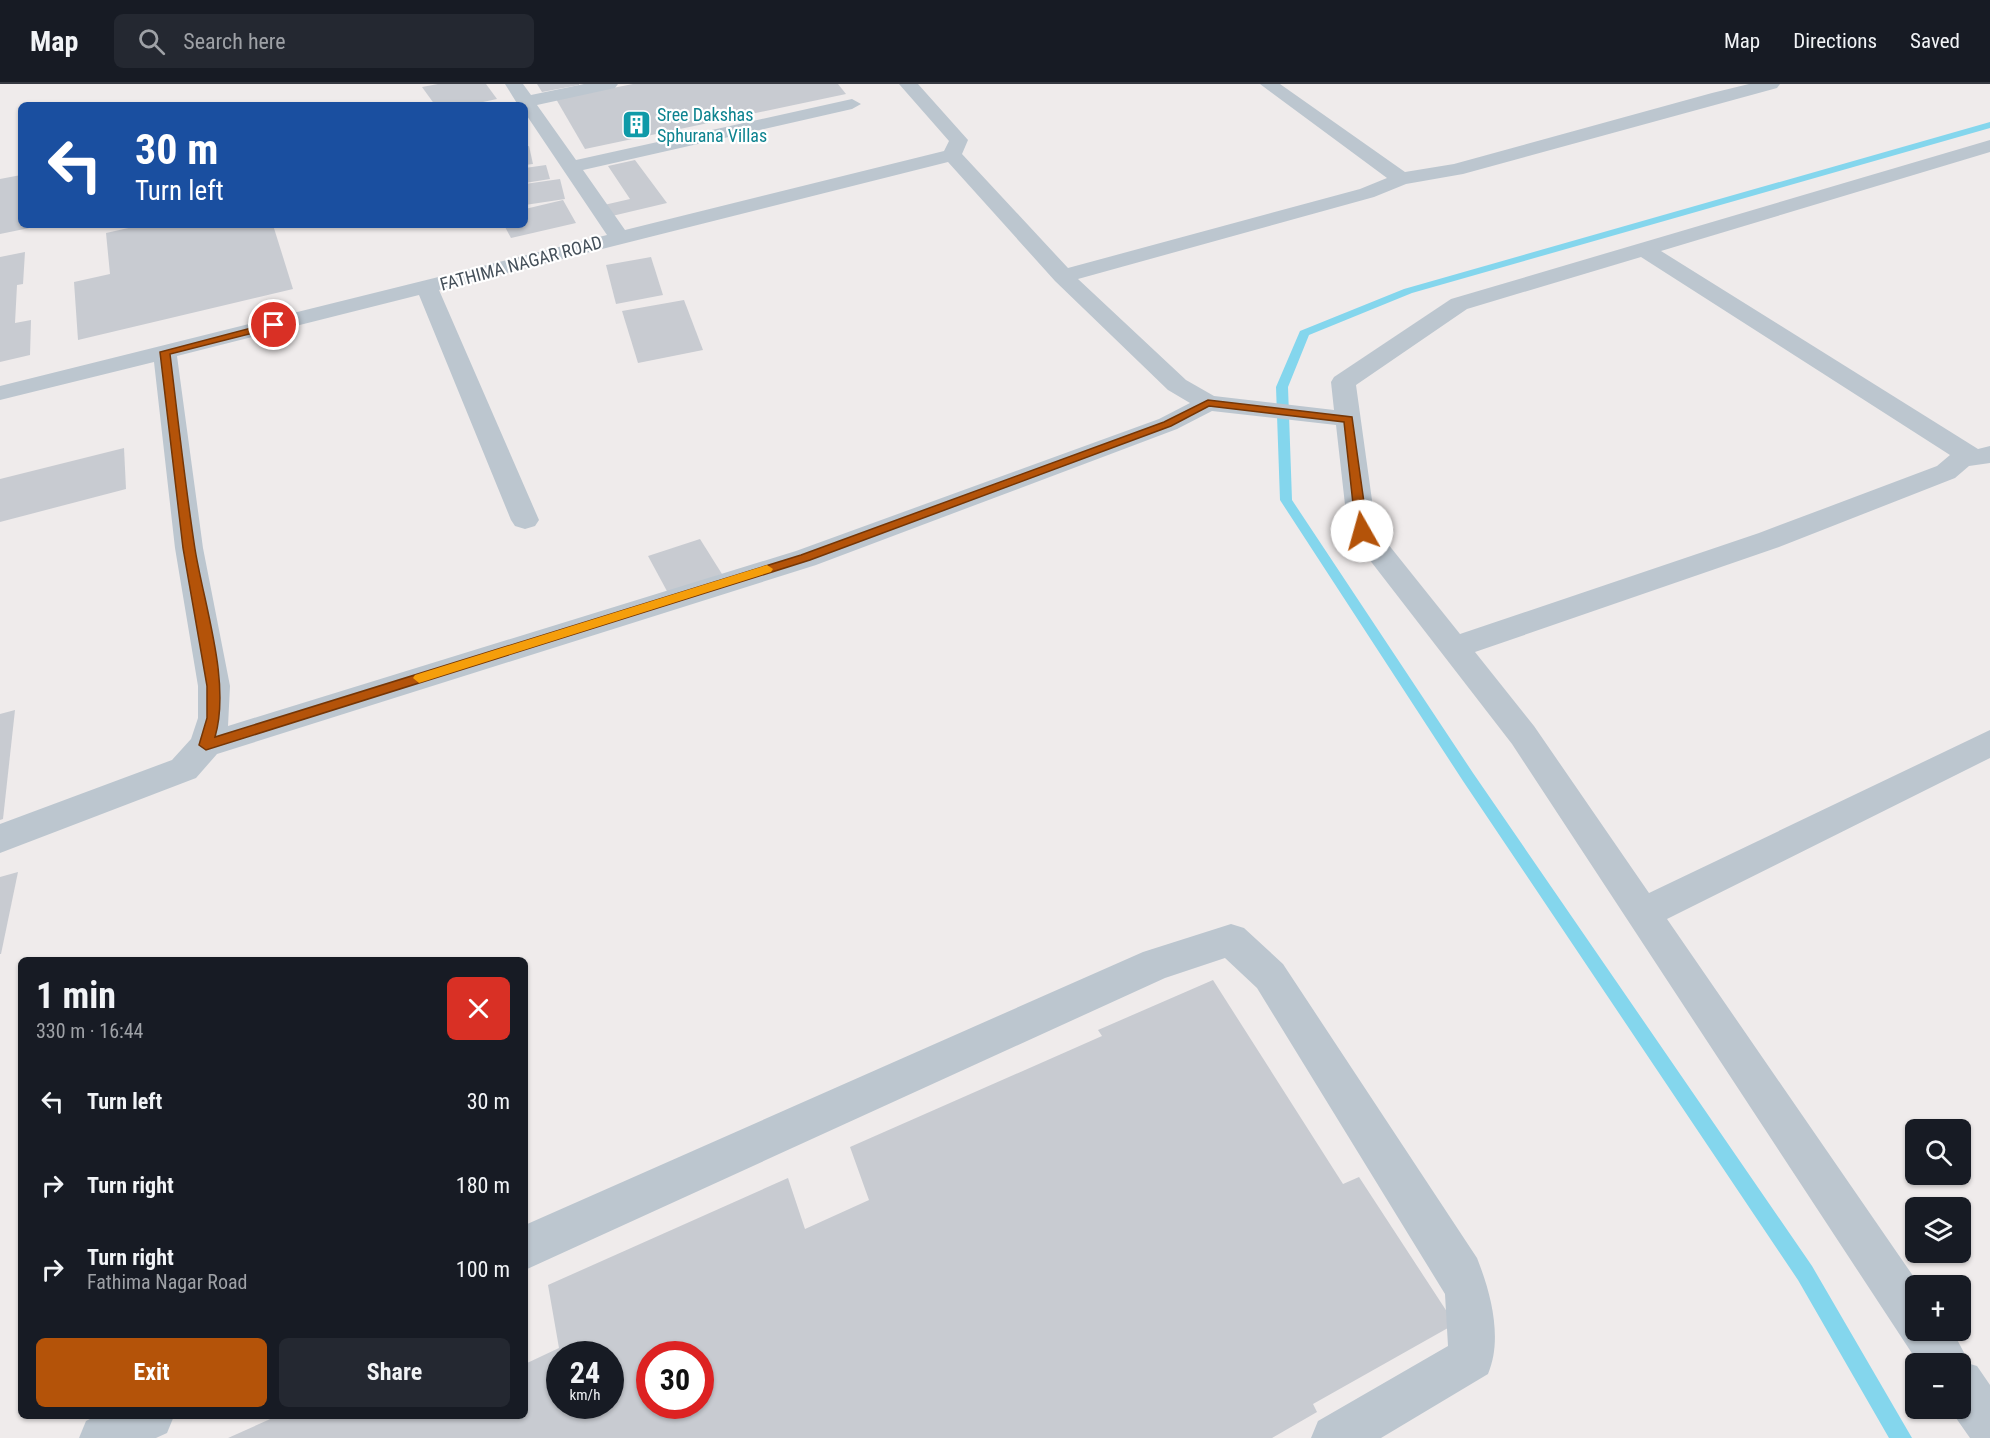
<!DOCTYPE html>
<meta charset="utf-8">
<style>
:root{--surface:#171b24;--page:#242831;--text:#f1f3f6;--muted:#9ea1a6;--line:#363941;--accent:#b45309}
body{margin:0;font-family:"Roboto Condensed",sans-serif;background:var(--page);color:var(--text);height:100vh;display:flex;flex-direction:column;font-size:22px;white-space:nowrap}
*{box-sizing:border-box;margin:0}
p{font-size:20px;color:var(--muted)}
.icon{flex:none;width:33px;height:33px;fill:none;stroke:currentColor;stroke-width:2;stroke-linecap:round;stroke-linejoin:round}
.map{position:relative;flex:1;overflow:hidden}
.side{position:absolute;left:18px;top:873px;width:510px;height:462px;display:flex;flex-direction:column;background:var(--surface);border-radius:9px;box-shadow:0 2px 4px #0004}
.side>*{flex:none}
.top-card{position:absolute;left:18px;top:18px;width:510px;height:126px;border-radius:9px;box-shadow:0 2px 4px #0004;background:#1a4fa0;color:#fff;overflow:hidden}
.fabs{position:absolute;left:1905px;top:1035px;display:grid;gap:12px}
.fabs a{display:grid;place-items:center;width:66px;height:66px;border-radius:9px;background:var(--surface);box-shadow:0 2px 4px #0004;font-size:30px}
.speed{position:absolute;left:546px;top:1257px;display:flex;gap:12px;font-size:30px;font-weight:700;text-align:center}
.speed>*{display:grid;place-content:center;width:78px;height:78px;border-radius:50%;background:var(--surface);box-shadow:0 2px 4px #0004;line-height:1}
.speed small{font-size:15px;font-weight:400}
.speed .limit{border:9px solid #d22;background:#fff;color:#111}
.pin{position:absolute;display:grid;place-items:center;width:51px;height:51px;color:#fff;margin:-26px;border:3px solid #fff;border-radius:50%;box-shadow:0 2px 6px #0007}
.me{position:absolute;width:66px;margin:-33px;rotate:353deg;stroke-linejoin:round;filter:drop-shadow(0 0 4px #0008)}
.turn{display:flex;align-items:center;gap:21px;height:126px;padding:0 18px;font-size:27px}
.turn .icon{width:78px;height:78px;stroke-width:2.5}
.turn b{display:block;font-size:42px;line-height:51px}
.round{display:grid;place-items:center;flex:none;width:63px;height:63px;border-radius:9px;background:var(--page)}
.summary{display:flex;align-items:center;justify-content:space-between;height:102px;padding:0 18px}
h1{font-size:36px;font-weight:700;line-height:45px}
.action{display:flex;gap:12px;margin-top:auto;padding:12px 18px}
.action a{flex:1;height:69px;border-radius:9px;background:var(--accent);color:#fff;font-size:24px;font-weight:700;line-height:69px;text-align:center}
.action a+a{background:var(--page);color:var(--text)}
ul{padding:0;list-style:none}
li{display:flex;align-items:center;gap:18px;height:84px;padding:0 18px}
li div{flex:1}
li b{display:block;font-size:22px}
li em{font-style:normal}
header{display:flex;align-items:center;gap:36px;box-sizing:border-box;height:84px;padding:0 30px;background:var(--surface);border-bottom:2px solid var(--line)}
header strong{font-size:28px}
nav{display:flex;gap:33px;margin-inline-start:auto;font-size:21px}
.search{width:420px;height:54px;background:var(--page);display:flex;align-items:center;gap:15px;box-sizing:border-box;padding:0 21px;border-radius:9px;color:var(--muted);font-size:22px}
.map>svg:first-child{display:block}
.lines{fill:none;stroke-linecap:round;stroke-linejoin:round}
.stream{fill:#84d6ed;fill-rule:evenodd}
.building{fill:#c8cbd1;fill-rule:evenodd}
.minor{fill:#bcc6cf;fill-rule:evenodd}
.route{fill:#b45309;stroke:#753606;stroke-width:1.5}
.slow{fill:#f59e0b}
.labels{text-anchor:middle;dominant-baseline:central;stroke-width:4.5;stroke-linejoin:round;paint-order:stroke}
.far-culture-label{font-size:18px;fill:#0d838f;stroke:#fff;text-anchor:start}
.far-street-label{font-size:18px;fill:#444f59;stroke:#fff}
</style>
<header>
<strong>Map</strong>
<div class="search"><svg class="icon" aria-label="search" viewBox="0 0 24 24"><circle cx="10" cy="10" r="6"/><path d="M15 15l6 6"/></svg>Search here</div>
<nav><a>Map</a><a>Directions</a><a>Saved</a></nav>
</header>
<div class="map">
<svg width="1990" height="1354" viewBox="0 0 1990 1354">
<rect width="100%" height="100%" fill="#efebeb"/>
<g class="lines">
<path class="stream" d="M1990,38V44L1412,209L1309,251L1288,303L1292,416L1473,689L1812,1182L1912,1354H1889L1798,1196L1463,697L1280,416L1276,303L1300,247L1404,205Z"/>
</g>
<g class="building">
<path d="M438,0H486L497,15L469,21H435L422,3Z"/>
<path d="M537,0H579V1L542,8Z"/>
<path d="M633,0H838L846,10L585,65L556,15Z"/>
<path d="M529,62L533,80L525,81V63Z"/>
<path d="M635,76L667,119L612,132L604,121L630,115L608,82Z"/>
<path d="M546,81L550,95L525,99V84Z"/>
<path d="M21,91V141L39,142L0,150V95Z"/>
<path d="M560,95L565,115L525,121V100Z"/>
<path d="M563,116L576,139L511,154L504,141H525V125Z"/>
<path d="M142,141H273L293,205L78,256L74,198L110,190L106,149Z"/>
<path d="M25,168L23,200L17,201L15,239L31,236L30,271L0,278V173Z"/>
<path d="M651,173L663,211L616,220L606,181Z"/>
<path d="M684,216L703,266L638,279L622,227Z"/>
<path d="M124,364L126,405L0,438V395Z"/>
<path d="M700,455L722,490L668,509L648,472Z"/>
<path d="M15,626L3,735L0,736V630Z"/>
<path d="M18,788L1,870H0V793Z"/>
<path d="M1213,896L1343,1100L1359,1093L1455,1240L1313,1320L1317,1328L1272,1354H228L277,1332H525V1280L559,1264L548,1201L788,1094L805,1145L869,1116L850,1063L1102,952L1098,946ZM560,1270H610V1322H560ZM650,1270H700V1322H650Z"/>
</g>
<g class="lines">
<g class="minor">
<path d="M505,0H523L531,11L584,0H618L615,4L537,21L576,76L852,15L861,20L852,25L583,86L625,146L944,67L949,57L899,0H918L968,56L962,70L1068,184L1360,105L1387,94L1260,0H1280L1405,88L1454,80L1712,9L1749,0H1780L1777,4L1463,90L1406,100L1374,113L1078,195L1186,296L1214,312L1334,326L1331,298L1334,293L1451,215L1990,56V68L1661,167L1978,365L1990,362V379L1969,382L1955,394L1779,463L1475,568L1534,642L1649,809L1990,646V674L1667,835L1920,1202H1916V1246H1952L1970,1280L1977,1282L1990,1301V1354H1970L1949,1324H1960V1280H1919L1512,660L1352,453L1348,447L1336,341L1212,327L1177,345L816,481L217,670L196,694L0,769V740L172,676L191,655L198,634V602L175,464L154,278L0,316V302L607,151L525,29V21H518ZM948,78L1055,197L1168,306L1190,319L1159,335L796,467L228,642L230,602L203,464L177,272L419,211L511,436L515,442L525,445L535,442L539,436L439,206ZM1641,173L1950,371L1937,382L1759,449L1460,550L1376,445L1356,301L1467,225Z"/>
<path d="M1231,840L1244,844L1283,880L1477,1174C1491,1209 1503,1255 1488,1290L1381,1354H1311L1318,1337L1448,1262L1445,1210L1257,904L1225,874L1165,894L525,1186V1141L1143,868Z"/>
<path d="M96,1332H174L167,1349L156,1354H79L86,1337Z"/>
</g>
</g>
<path class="route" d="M274,238L279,241L277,243L170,270C178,335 185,400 195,465C204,521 231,598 215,653L801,471L1164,338L1208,316L1352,333L1368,447L1362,450L1356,447L1344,338L1209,322L1171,342L810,476L206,666L199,661L207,634V602L183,464L160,268Z"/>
<path class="slow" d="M767,481L773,485L771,488L419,599L413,594L415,591Z"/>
<defs>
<symbol id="building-square" viewBox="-11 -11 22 22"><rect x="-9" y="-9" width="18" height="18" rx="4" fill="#0f9aa8" stroke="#fff"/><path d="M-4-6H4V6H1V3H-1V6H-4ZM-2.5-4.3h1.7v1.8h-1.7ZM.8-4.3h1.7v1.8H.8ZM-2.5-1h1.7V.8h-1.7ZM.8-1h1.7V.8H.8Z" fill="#fff"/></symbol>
</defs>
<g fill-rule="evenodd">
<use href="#building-square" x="620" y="24" width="33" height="33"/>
</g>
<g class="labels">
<g class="far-culture-label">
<text x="657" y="30">Sree Dakshas<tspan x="657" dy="21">Sphurana Villas</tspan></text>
</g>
<g class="far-street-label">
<text transform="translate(521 179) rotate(-15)">FATHIMA NAGAR ROAD</text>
</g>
</g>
</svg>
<div class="fabs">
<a><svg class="icon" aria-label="search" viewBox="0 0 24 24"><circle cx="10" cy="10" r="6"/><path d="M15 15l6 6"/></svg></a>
<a><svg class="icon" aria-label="layers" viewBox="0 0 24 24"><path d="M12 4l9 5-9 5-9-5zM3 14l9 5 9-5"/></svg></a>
<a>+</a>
<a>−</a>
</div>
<div class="speed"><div>24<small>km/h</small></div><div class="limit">30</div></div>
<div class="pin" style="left:274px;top:241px;background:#d93025"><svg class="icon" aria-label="arrive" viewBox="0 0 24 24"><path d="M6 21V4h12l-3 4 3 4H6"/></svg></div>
<svg class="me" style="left:1362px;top:447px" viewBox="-20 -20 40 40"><circle r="19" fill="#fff"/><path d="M0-13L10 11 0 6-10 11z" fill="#b45309"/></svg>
<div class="top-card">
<div class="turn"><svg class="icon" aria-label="left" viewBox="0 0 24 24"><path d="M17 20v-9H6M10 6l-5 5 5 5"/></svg><div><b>30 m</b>Turn left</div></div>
</div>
<section class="side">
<div class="summary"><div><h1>1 min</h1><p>330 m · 16:44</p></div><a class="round" style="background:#d93025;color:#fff"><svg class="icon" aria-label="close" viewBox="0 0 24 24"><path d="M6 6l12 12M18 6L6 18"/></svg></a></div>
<ul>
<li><svg class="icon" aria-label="left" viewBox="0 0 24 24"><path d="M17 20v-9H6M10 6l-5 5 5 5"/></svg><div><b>Turn left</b></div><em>30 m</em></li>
<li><svg class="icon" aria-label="right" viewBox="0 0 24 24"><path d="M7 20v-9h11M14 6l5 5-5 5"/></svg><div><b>Turn right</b></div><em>180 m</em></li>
<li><svg class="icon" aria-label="right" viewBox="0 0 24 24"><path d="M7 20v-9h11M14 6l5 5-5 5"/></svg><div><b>Turn right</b><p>Fathima Nagar Road</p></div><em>100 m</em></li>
</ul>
<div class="action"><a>Exit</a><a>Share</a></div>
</section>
</div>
